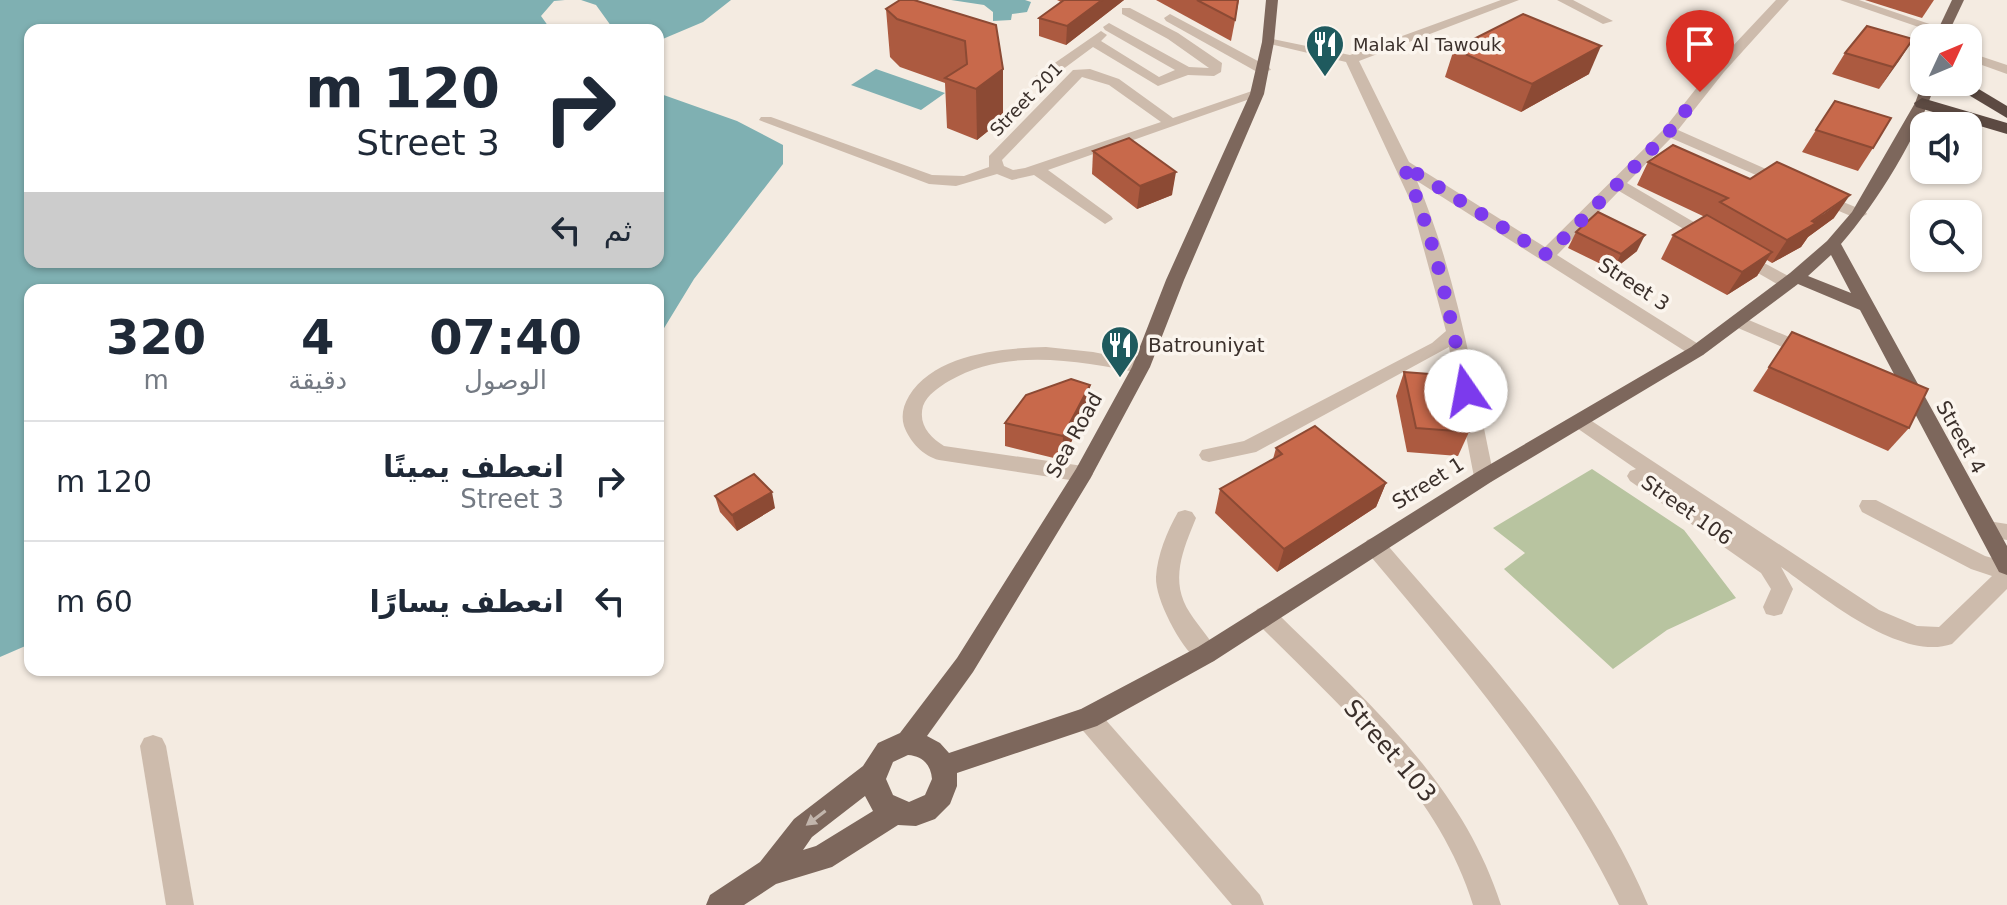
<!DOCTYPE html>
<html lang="ar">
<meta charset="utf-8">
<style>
:root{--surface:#fff;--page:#f6f6f7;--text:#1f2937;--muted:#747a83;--line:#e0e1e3}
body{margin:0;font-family:"DejaVu Sans","Noto Naskh Arabic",sans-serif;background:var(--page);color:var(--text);direction:rtl;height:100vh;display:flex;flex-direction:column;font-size:30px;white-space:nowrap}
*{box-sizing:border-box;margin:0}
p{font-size:26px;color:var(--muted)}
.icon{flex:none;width:44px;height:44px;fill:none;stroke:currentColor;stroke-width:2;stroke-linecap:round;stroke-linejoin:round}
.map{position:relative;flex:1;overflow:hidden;direction:ltr}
.drawer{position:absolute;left:24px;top:284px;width:640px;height:392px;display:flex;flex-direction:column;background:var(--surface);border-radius:16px;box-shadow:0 2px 6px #0004;direction:rtl}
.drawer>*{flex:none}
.banner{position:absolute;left:24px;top:24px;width:640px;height:244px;border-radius:16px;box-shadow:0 2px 6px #0004;direction:rtl;background:#fff;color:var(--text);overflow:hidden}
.needle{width:52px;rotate:46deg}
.buttons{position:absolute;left:1910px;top:24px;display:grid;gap:16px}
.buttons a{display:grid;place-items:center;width:72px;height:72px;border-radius:16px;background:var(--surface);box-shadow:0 2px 6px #0004;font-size:40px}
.pin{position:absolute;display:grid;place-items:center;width:68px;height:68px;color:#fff;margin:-82px -34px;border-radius:50% 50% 50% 0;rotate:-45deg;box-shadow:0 0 8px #0007}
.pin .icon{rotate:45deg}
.me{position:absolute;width:88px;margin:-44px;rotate:348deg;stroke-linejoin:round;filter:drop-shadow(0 0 6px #0008)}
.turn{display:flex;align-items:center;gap:28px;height:168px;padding:0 32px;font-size:36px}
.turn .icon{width:104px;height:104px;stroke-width:2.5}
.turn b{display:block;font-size:56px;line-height:68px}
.then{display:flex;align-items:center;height:76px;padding:0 32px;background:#0003;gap:16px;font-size:30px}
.eta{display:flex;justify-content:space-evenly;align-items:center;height:136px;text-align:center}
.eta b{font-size:48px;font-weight:800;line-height:56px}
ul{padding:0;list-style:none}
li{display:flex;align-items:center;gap:24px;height:120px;padding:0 32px;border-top:2px solid var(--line)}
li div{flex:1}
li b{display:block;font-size:30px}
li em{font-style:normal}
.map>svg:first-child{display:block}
.green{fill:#b8c4a0}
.water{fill:#7fb0b2}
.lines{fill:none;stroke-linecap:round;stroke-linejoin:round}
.minor{fill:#cdbbac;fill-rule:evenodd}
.major{fill:#7d675c;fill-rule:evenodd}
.highway{fill:#5c4a42;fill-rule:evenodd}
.wall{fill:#ac5a40}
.shaded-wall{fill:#8c4a34}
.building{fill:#c8694b;stroke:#8c4a34;stroke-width:2}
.oneway{fill:#c2b5ac}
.route{stroke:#7c3aed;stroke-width:14;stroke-dasharray:0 25.2}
.labels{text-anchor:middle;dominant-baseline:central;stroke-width:7;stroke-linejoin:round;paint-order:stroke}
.far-poi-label{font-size:18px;fill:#3b302b;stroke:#fbf5ee;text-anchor:start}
.far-street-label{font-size:18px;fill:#3b302b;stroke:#fbf5ee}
.street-label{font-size:20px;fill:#3b302b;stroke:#fbf5ee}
.poi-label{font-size:20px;fill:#3b302b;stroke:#fbf5ee;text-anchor:start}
.near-street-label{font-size:24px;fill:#3b302b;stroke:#fbf5ee}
</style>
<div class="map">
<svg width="2007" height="905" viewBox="0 0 2007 905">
<rect width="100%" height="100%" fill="#f4ebe1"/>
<path class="green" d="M1592,469L1684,530L1736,598L1667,630L1613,669L1504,569L1525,553L1493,528Z"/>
<g class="water">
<path d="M0,0H565L554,1L541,16L551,30H30V262H658V93L737,121L783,145V164L694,279L658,338V290H30V644L0,657Z"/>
<path d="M581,0H731L703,22L658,41V30H614L596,5Z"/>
<path d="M951,0H1025L1031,2L1027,12L1012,14L1011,20L993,21V12L984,5Z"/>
<path d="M876,69L945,93L921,110L851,85Z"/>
</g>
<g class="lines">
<g class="minor">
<path d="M1501,0H1519L1359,61L1409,162L1545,247L1664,129L1714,66L1776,0H1789L1724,72L1678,130L1791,180V186H1781L1671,138L1627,183L1716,235V241H1704L1619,191L1557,255L1703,347L1706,351L1703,355H1691L1417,181C1457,275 1473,377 1494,477L1491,482H1477L1474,477L1449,347L1256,452L1209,462L1202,460L1199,455L1202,450L1244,441L1432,343L1446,331L1411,202L1346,62L1262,42L1268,38L1350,55Z"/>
<path d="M1557,0H1573L1613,21L1603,24Z"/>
<path d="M1840,0H1859L1950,31L1939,34Z"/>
<path d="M1122,8H1130L1178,33L1222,63L1221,72L1214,76L1188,75L1158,86L1093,47L1043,84H1033V78L1101,31L1107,35L1101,41L1159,77L1175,70L1105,30L1103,27L1109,23L1189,67L1209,68L1168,39L1122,14Z"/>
<path d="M1170,14L1269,67L1271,70L1259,73L1166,21L1164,18Z"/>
<path d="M1968,52L2007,65V74L1968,60Z"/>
<path d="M1090,69L1119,79L1173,118L1252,91L1264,94L1048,170L1111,216L1113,219L1105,224L1034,175L1012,180L997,174L956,186L929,184L759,120L761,117H771L932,175L964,176L989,167V156L1073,70ZM1082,77L1109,85L1161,122L1025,168L1013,170L1004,166L1002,160Z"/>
<path d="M1819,192L1865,211L1867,214L1859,219L1853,217L1813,200L1811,197Z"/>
<path d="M1738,249L1794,279L1797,283L1794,287H1782L1732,258L1730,254Z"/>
<path d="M1737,315L1815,348L1818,352L1815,356H1803L1731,325L1728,321Z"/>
<path d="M1046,347L1093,352L1148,363L1150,367L1141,373C1079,361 1007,347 949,381C939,387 927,395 923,406C918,425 930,437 944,446L1083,466L1090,469L1093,474L1090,479L1083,482L939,460C923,456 910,442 904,426C901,416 903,406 909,396C934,354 1002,348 1046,347Z"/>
<path d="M1581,414L1879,610L1917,626L1939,627L1992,576L1971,569L1862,512L1859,506L1862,500H1876L1985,556L2007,562V589L1952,644C1900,662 1822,596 1781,567L1793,589L1782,614L1774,616L1766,614L1763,607L1771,589L1761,573L1630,481L1627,476L1630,471L1636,469L1574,426L1571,421Z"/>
<path d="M1185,510L1192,512L1196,518C1183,550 1169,581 1190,613C1199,627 1211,639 1218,654L1214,661C1208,663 1202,665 1197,660C1180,646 1155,599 1156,577C1157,556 1167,531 1178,512Z"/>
<path d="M1988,521L2007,524V540L1980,535L1977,529L1980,523Z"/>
<path d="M1375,537L1383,540C1479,652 1590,766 1648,905H1619C1555,773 1461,664 1367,552L1364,546L1367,540Z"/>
<path d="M1265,606L1273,609C1364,699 1461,780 1501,905H1473C1438,790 1339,706 1257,623L1254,616L1257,609Z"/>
<path d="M1088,707L1097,710L1260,895L1264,905H1232L1079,726L1076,718L1079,710Z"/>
<path d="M153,735L162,738L166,746L194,905H166L140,746L144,738Z"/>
</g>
<g class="major">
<path d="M1266,0H1278L1274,42L1264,94L1184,280L1150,367L1090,479L973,672L927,736L940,743L949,753L1081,709L1198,647L1477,472L1691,347L1790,273L1827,241L1852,212L1915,103L1924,79V82H1936C1919,134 1877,203 1841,244L2007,546V575L1999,572L1860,310L1798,284L1703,355L1491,482L1214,661L1097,726L957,773V786L950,804L935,819L916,826L898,825L832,867L776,884L744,905H706L710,895L760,862L794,819L863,766L878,743L900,733L957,658L1076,469L1132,367L1166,280L1250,94L1262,42ZM1831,255L1851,293L1808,276ZM908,755C923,756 931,765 932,779L925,795L909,802L893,795L886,779L893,762ZM865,796L873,811L816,846L803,850L812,837Z"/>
<path d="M1952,0H1964L1946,38H1934Z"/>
</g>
<g class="highway">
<path d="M1947,82H1967L2007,106V118Z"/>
<path d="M1922,98L2007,123V134L1916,107L1914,103Z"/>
</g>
</g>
<g class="wall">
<path d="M914,0L1003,69V119L977,140L947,128L945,83L900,67L890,57L886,9Z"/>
<path d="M1057,0H1124L1066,45L1039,36V18L1061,2Z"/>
<path d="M1156,0H1239L1231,41Z"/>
<path d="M1865,0H1934L1922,18Z"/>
<path d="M1913,39L1879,89L1832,74L1845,53Z"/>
<path d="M1454,49L1589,74L1521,112L1445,77Z"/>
<path d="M1816,130L1873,148L1858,171L1802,152Z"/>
<path d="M1093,151L1172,195L1137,209L1092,174Z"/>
<path d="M1648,162L1834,218L1808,237L1801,247L1772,263L1767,260L1757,276L1727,295L1661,259L1673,235L1705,217L1637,185Z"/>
<path d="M1576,232L1637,251L1613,270L1568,248Z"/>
<path d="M1792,332L1909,428L1888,451L1753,391Z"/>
<path d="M1404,372L1469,432L1458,456L1407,452L1396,396Z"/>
<path d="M1090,385L1088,409L1062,460L1005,446V423Z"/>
<path d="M1276,448L1386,483L1376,507L1277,572L1215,513L1220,489L1273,459Z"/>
<path d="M715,496L775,508L737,531L720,512Z"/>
</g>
<g class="shaded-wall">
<path d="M1102,0H1124L1066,45L1067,26Z"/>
<path d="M1913,39L1899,61L1879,89L1893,67Z"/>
<path d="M1601,46L1589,74L1521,112L1532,84Z"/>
<path d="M1003,69V119L977,140L976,89Z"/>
<path d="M1176,172L1172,195L1137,209L1140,186Z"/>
<path d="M1850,195L1834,218L1808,237L1801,247L1772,263L1787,240Z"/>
<path d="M1645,235L1637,251L1613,270L1621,254Z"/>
<path d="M1772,252L1757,276L1727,295L1742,272Z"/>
<path d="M1090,385L1088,409L1062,460L1063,436Z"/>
<path d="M1386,483L1376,507L1277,572L1284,549Z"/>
<path d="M772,492L775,508L737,531L732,515Z"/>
</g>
<g class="building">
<path d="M900,0H914L996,25L1003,69L976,89L945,78L967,64L965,41L897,19L886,9Z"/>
<path d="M1064,0H1102L1067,26L1039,18Z"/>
<path d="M1197,0H1238L1235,20Z"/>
<path d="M1523,14L1601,46L1532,84L1454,49Z"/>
<path d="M1867,26L1913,39L1893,67L1845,53Z"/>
<path d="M1835,101L1891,118L1873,148L1816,130Z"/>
<path d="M1129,138L1176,172L1140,186L1093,151Z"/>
<path d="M1673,145L1750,179L1777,162L1850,195L1812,221L1816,223L1787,240L1720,202L1728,198L1648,162Z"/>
<path d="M1598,212L1645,235L1621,254L1576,232Z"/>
<path d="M1707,215L1772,252L1742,272L1673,235Z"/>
<path d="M1792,332L1928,389L1909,428L1769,367Z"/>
<path d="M1404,372L1455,376L1469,432L1416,428Z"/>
<path d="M1071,379L1090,385L1063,436L1005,423L1026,395Z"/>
<path d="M1315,426L1386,483L1284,549L1220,489L1282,454L1276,448Z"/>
<path d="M754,474L772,492L732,515L715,496Z"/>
</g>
<defs><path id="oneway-solid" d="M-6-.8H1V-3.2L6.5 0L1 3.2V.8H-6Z" transform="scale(2)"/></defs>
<use class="oneway" href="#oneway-solid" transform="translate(816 818) rotate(143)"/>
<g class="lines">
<path class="route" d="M1466,391C1449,313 1436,238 1403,165L1547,255L1669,132L1700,92"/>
</g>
<defs>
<symbol id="restaurant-pin" viewBox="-11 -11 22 30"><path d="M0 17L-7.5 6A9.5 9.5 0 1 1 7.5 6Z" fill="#1f5a5e" stroke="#fbf5ee"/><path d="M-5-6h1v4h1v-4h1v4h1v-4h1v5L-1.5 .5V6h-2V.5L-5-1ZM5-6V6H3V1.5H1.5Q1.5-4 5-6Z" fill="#fff"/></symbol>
</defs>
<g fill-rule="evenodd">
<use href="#restaurant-pin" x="1303" y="22" width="44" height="60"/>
<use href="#restaurant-pin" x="1098" y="323" width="44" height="60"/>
</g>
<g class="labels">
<g class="far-poi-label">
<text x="1353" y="44">Malak Al Tawouk</text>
</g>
<g class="far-street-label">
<text transform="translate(1026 99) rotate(-46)">Street 201</text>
</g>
<g class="street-label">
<text transform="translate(1634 284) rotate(33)">Street 3</text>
<text transform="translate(1074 435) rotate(-61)">Sea Road</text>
<text transform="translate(1961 437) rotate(61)">Street 4</text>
<text transform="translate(1428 483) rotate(-32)">Street 1</text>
<text transform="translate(1687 510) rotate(35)">Street 106</text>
</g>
<g class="poi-label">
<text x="1148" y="345">Batrouniyat</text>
</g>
<g class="near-street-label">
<text transform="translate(1390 751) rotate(49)">Street 103</text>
</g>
</g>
</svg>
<div class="buttons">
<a><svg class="needle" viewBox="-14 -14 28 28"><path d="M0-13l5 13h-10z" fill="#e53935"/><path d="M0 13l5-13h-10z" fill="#747a83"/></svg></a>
<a><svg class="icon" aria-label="sound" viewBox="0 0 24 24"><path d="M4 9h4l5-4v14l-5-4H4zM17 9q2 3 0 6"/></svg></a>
<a><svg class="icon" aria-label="search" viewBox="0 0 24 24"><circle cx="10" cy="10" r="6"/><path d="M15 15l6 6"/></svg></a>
</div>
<div class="pin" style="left:1700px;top:92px;background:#d93025"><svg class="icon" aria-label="arrive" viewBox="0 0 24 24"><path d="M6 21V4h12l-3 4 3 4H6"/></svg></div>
<svg class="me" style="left:1466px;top:391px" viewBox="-20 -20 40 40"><circle r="19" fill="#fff"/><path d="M0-13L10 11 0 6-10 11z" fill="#7c3aed"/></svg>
<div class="banner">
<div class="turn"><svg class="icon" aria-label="right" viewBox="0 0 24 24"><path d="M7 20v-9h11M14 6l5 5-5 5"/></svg><div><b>120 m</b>Street 3</div></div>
<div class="then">ثم<svg class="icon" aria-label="left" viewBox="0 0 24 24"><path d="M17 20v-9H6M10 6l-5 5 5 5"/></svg></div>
</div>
<section class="drawer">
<div class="eta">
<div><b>07:40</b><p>الوصول</p></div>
<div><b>4</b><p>دقيقة</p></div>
<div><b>320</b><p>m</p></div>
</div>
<ul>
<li><svg class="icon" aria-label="right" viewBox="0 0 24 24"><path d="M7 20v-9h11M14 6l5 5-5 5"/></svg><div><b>انعطف يمينًا</b><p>Street 3</p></div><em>120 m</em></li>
<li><svg class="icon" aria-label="left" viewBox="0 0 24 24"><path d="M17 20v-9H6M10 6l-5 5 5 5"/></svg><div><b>انعطف يسارًا</b></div><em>60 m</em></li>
</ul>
</section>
</div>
